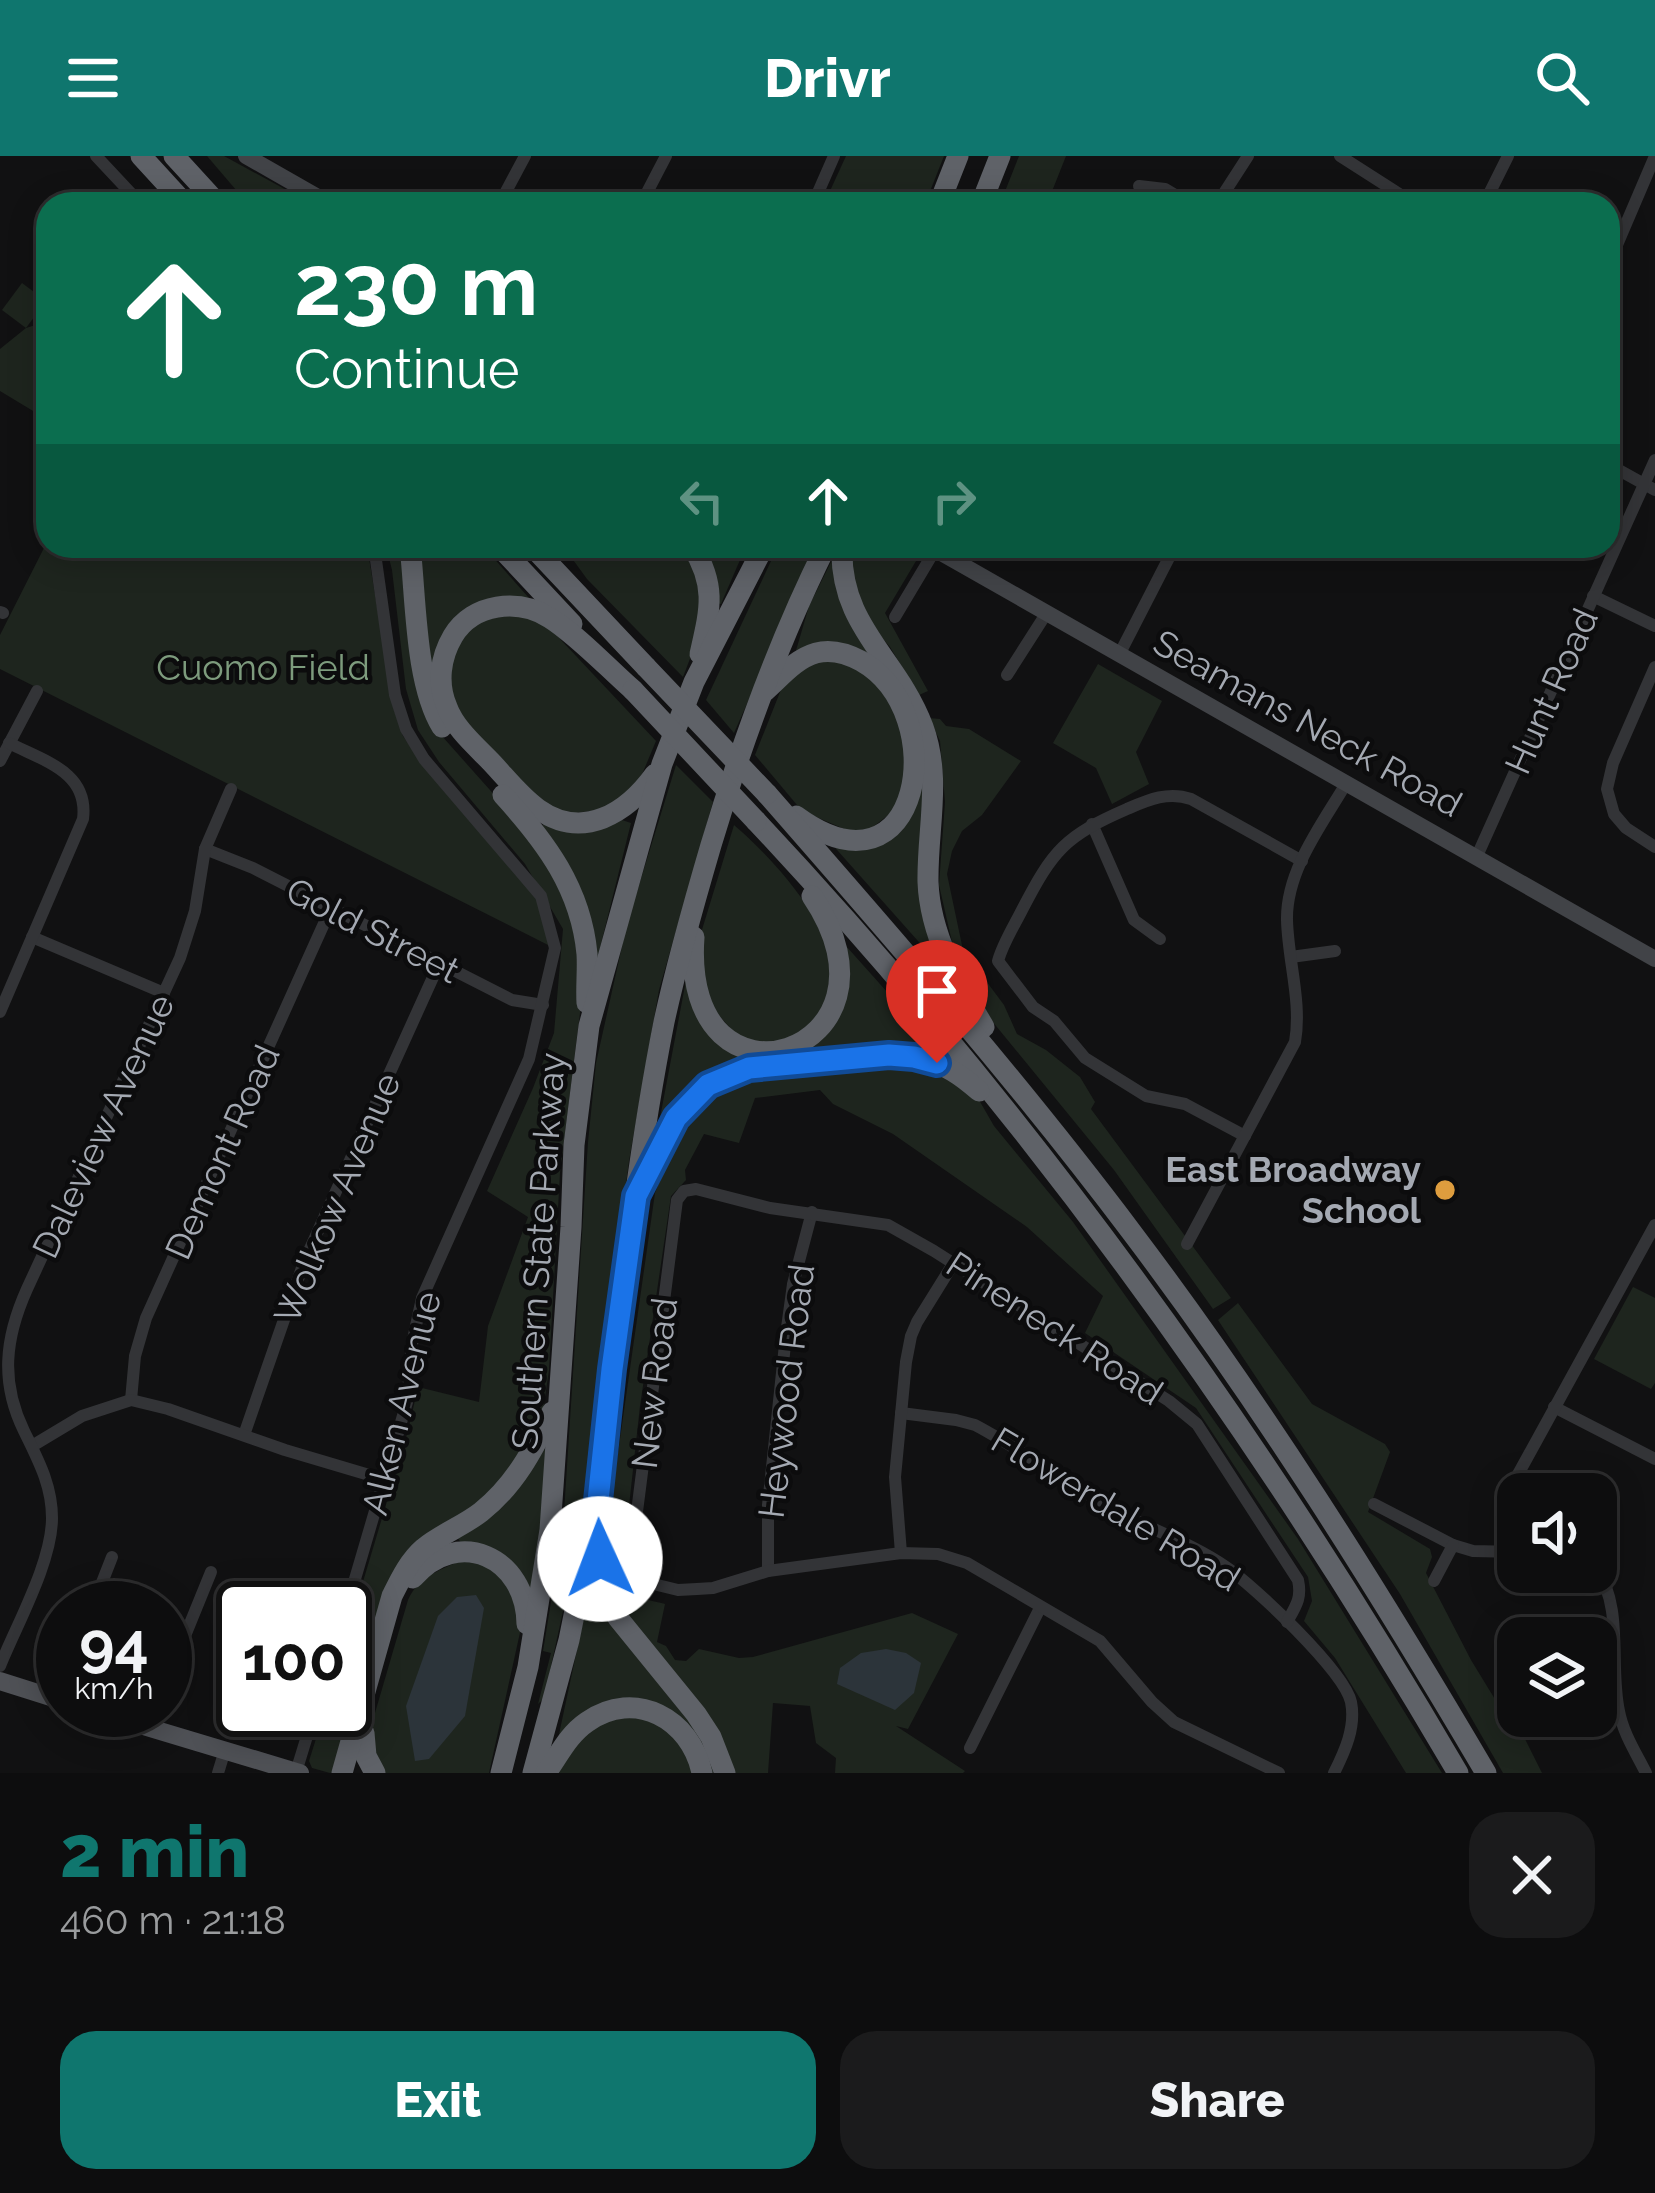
<!DOCTYPE html>
<meta charset="utf-8">
<style>
:root{--surface:#0d0d0e;--page:#1b1b1c;--text:#f1f3f6;--muted:#9a9c9e;--line:#2d2d2e;--accent:#0f766e}
body{margin:0;font-family:Raleway,sans-serif;background:var(--page);color:var(--text);height:100vh;display:flex;flex-direction:column;font-size:45px;white-space:nowrap}
*{box-sizing:border-box;margin:0}
p{font-size:39px;color:var(--muted)}
.icon{flex:none;width:66px;height:66px;fill:none;stroke:currentColor;stroke-width:2;stroke-linecap:round;stroke-linejoin:round}
.map{position:relative;height:1617px;overflow:hidden}
.drawer{display:flex;flex-direction:column;background:var(--surface);flex:1}
.drawer>*{flex:none}
.hud{position:absolute;left:36px;top:36px;width:1584px;height:366px;border-radius:36px;box-shadow:0 6px 30px #0003,0 0 0 3px var(--line);background:#0b6e4f;color:#fff;overflow:hidden}
.controls{position:absolute;left:1497px;top:1317px;display:grid;gap:24px}
.controls a{display:grid;place-items:center;width:120px;height:120px;border-radius:24px;background:var(--surface);box-shadow:0 6px 30px #0003,0 0 0 3px var(--line);font-size:60px}
.speed{position:absolute;left:36px;top:1425px;display:flex;gap:24px;font-size:60px;font-weight:700;text-align:center}
.speed>*{display:grid;place-content:center;width:156px;height:156px;border-radius:50%;background:var(--surface);box-shadow:0 6px 30px #0003,0 0 0 3px var(--line);line-height:1}
.speed small{font-size:30px;font-weight:400}
.speed .limit{border:6px solid #111;border-radius:18px;background:#fff;color:#111}
.pin{position:absolute;display:grid;place-items:center;width:102px;height:102px;color:#fff;margin:-123px -51px;border-radius:50% 50% 50% 0;rotate:-45deg;box-shadow:0 0 12px #0007}
.pin .icon{rotate:45deg}
.me{position:absolute;width:132px;margin:-66px;rotate:358deg;stroke-linejoin:round;filter:drop-shadow(0 0 9px #0008)}
.turn{display:flex;align-items:center;gap:42px;height:252px;padding:0 60px;font-size:54px}
.turn .icon{width:156px;height:156px;stroke-width:2.5}
.turn b{display:block;font-size:84px;line-height:102px}
.lanes{display:flex;align-items:center;height:114px;padding:0 60px;background:#0003;justify-content:center;gap:60px;direction:ltr}
.lanes .off{opacity:.35}
.round{display:grid;place-items:center;flex:none;width:126px;height:126px;border-radius:36px;background:var(--page)}
.summary{display:flex;align-items:center;justify-content:space-between;height:204px;padding:0 60px}
h1{font-size:72px;font-weight:800;line-height:90px;color:var(--accent)}
.action{display:flex;gap:24px;margin-top:auto;padding:24px 60px}
.action a{flex:1;height:138px;border-radius:36px;background:var(--accent);color:#fff;font-size:48px;font-weight:800;line-height:138px;text-align:center}
.action a+a{background:var(--page);color:var(--text)}
header{display:flex;justify-content:space-between;align-items:center;height:156px;padding:0 60px;background:var(--accent);color:#fff;font-size:54px;font-weight:800}
.map>svg:first-child{display:block}
.green{fill:#1e251e}
.water{fill:#2c343a}
.lines{fill:none;stroke-linecap:round;stroke-linejoin:round}
.street{stroke:#333437;stroke-width:12}
.secondary{stroke:#414347;stroke-width:16}
.primary{stroke:#4f5156;stroke-width:18}
.highway{stroke:#5f6268;stroke-width:21}
.highway-bridge{stroke:#5f6268;stroke-width:21}
.route-casing{stroke:#114b97;stroke-width:30}
.route{stroke:#1a73e8;stroke-width:21}
.poi-dot{fill:#de9d3e;stroke:#0c0c0d;stroke-width:4.5}
.labels{text-anchor:middle;dominant-baseline:central;stroke-width:9;stroke-linejoin:round;paint-order:stroke}
.park-label{font-size:36px;fill:#7d9b7d;stroke:#0c0c0d}
.street-label{font-size:36px;fill:#a4a9b2;stroke:#0c0c0d}
.poi-label{font-size:36px;font-weight:bold;fill:#a4a9b2;stroke:#0c0c0d;text-anchor:end}
</style>
<header><svg class="icon" aria-label="menu" viewBox="0 0 24 24"><path d="M4 6h16M4 12h16M4 18h16"/></svg>Drivr<svg class="icon" aria-label="search" viewBox="0 0 24 24"><circle cx="10" cy="10" r="6"/><path d="M15 15l6 6"/></svg></header>
<div class="map">
<svg width="1655" height="1617" viewBox="0 0 1655 1617">
<rect width="100%" height="100%" fill="#111112"/>
<g class="green">
<path d="M207,0H224L312,48H248Z"/>
<path d="M846,0H944L925,48H824Z"/>
<path d="M1019,0H1066L1047,48H1000Z"/>
<path d="M22,127L46,145L26,172L2,154Z"/>
<path d="M48,165V264L0,235V193L26,172Z"/>
<path d="M48,384V390H367L394,554L403,580L421,605L537,742L550,790L0,513V479Z"/>
<path d="M386,390H402L433,570L538,688L565,730L582,791V841L560,1017L549,1214L543,1255L514,1319L415,1395L333,1616L330,1617L312,1612L309,1605L325,1554H345V1486L408,1275L418,1231L479,1246L488,1170L528,1061L487,1035L533,932L554,877L563,773L525,708L439,606L418,574L406,533L392,414Z"/>
<path d="M417,390H483L536,450L480,446L435,506H429Z"/>
<path d="M563,390H618L622,404C643,399 661,390 683,390L696,404L704,466L683,521L587,423Z"/>
<path d="M698,390H746L721,448L715,447Z"/>
<path d="M778,390H817L734,577L706,544Z"/>
<path d="M850,390H898L916,405L885,457L928,535L919,539L890,491L861,457L852,436Z"/>
<path d="M833,402L883,509L795,498L809,450Z"/>
<path d="M503,457L552,467L561,484L656,585L638,628L617,652L558,659C529,632 460,577 449,541C444,526 448,510 454,495C463,472 481,464 503,457Z"/>
<path d="M837,501L869,517L905,570L904,647L861,680L802,655L755,599L784,526L799,512Z"/>
<path d="M1098,508L1162,545L1136,596L1149,628L1112,648L1096,612L1053,587Z"/>
<path d="M929,562L940,563L946,570L969,573L1021,605L982,659L962,675L952,695L947,718L963,794L1004,849L1017,878L1046,894L1080,921L1095,946L1091,953L1231,1142L1213,1153L1114,1014L992,865L955,799L939,729L945,646L940,585Z"/>
<path d="M676,609L713,646L659,834L629,1005L581,1373L544,1542L538,1548L551,1497L543,1495L563,1372L588,986L596,907L627,768Z"/>
<path d="M924,609L938,804L934,803L830,686L840,690L865,692L895,681L914,655Z"/>
<path d="M622,664L631,667L596,808L540,674L545,665Z"/>
<path d="M734,669C774,703 848,783 833,840C831,846 827,851 824,856C804,891 780,891 744,887L703,842L701,777Z"/>
<path d="M846,790L955,912L797,900L816,883Z"/>
<path d="M687,819C697,868 711,880 753,905L663,969L659,967Z"/>
<path d="M915,906L975,937L994,970L1073,1066L1298,1383L1442,1617H1406L1335,1502L1304,1465L1312,1445L1308,1421L1196,1252L1085,1177L1103,1140L1027,1071L893,978L833,948L820,934L755,942L739,987L704,978L685,1014L686,1024L671,1040L640,1250L621,1423C629,1442 646,1443 665,1448L657,1486L666,1490L675,1504L686,1505L699,1493L739,1502L753,1501L912,1457L958,1478L908,1573L896,1570L965,1615L963,1617H835L836,1602L816,1587L810,1550L773,1547L768,1617H731L621,1456L606,1381L655,1037L668,1003L663,999L686,954L752,915Z"/>
<path d="M1633,1131L1655,1142V1227L1651,1233L1594,1203Z"/>
<path d="M1238,1147L1312,1248L1385,1288L1390,1296L1368,1356L1430,1393L1432,1401L1426,1417L1471,1504L1504,1558L1517,1567L1542,1617H1503L1400,1438L1218,1164Z"/>
<path d="M543,1293L549,1295L535,1437L464,1392L456,1379Z"/>
<path d="M460,1405L490,1409L509,1426L523,1463L489,1617H379L370,1574L408,1444C418,1421 438,1415 460,1405Z"/>
<path d="M593,1419L677,1541L722,1617H706V1606L629,1548L558,1583Z"/>
<path d="M631,1556L677,1576L696,1617H555L559,1607L602,1563Z"/>
</g>
<g class="water">
<path d="M476,1439L484,1452L465,1560L429,1603L415,1605L406,1550L438,1460L457,1441Z"/>
<path d="M886,1493L906,1497L921,1507L914,1537L895,1554L837,1528L840,1512L861,1497Z"/>
</g>
<g class="lines">
<g class="street">
<path d="M96,0L141,48"/>
<path d="M1340,0L1415,48"/>
<path d="M1139,30L1165,33L1190,48"/>
<path d="M502,43L525,0"/>
<path d="M641,48L666,0"/>
<path d="M813,48L834,0"/>
<path d="M1217,48L1248,0"/>
<path d="M1484,48L1508,0"/>
<path d="M1608,110L1655,0"/>
<path d="M1608,308L1655,334"/>
<path d="M1593,440L1655,470"/>
<path d="M0,456L3,457"/>
<path d="M895,461L935,394"/>
<path d="M1119,499L1175,390"/>
<path d="M1655,511L1613,607L1607,633L1614,658L1626,672L1655,691"/>
<path d="M1007,519L1046,458"/>
<path d="M0,605L37,535"/>
<path d="M1092,668L1134,764L1160,783"/>
<path d="M205,693L253,712L512,844L543,849"/>
<path d="M1477,700L1655,304"/>
<path d="M32,781L164,837"/>
<path d="M1291,801L1335,795"/>
<path d="M0,856L83,663C89,616 44,605 9,587"/>
<path d="M1245,980L1185,948L1146,940L1085,902L1054,865L1033,851L998,805C1003,787 1014,770 1022,754C1053,694 1065,680 1127,653C1148,644 1168,635 1191,643L1302,705"/>
<path d="M1187,1088L1295,886C1302,846 1288,805 1287,764C1286,714 1323,667 1347,626"/>
<path d="M131,1244L135,1200L146,1162L331,752"/>
<path d="M1554,1251L1655,1303"/>
<path d="M901,1257L956,1264L975,1269C1019,1292 1059,1323 1102,1347C1141,1370 1188,1385 1226,1411C1254,1430 1344,1515 1351,1546C1356,1571 1345,1595 1334,1617"/>
<path d="M244,1279L304,1106L439,808"/>
<path d="M32,1290L82,1260L131,1244L168,1253L285,1294L386,1324"/>
<path d="M1374,1348L1453,1389L1473,1395L1518,1396"/>
<path d="M1503,1395L1504,1351L1516,1322L1655,1069"/>
<path d="M901,1397L895,1321L906,1206L911,1180L917,1166L953,1108"/>
<path d="M1596,1412C1624,1452 1609,1508 1619,1555C1623,1577 1636,1597 1646,1617"/>
<path d="M768,1415V1349L786,1179L793,1128L812,1056"/>
<path d="M1434,1425L1453,1389"/>
<path d="M92,1452L112,1401"/>
<path d="M345,1457L407,1246L412,1188L422,1142L529,903L555,792L541,740L424,603L406,573L395,539L374,390"/>
<path d="M0,1510C17,1468 52,1406 52,1362C52,1329 38,1304 24,1275C0,1226 5,1182 27,1133L180,802L195,755L205,693L231,633"/>
<path d="M165,1529L211,1416"/>
<path d="M1502,1541L1518,1529"/>
<path d="M970,1592L1040,1452"/>
<path d="M296,1616L315,1554"/>
<path d="M218,1617L225,1594"/>
<path d="M1279,1617L1174,1566L1152,1546L1100,1485L967,1407L938,1398L901,1397L768,1415L713,1432L697,1433L678,1434L641,1425L632,1420L630,1410L677,1044L684,1035L696,1033L770,1052L888,1069L934,1095L1169,1245L1197,1268L1298,1424C1302,1442 1296,1450 1287,1466"/>
</g>
<g class="secondary">
<path d="M246,0L330,48"/>
<path d="M929,390L1655,803"/>
</g>
<g class="primary">
<path d="M0,1525L63,1545"/>
<path d="M90,1554L300,1617"/>
</g>
<g class="highway">
<path d="M141,0L185,48"/>
<path d="M174,0L218,48"/>
<path d="M939,48L958,0"/>
<path d="M981,48L1000,0"/>
<path d="M410,390C416,442 415,527 442,571"/>
<path d="M499,390L572,468"/>
<path d="M532,390L646,511"/>
<path d="M692,390C717,430 710,454 700,498"/>
<path d="M842,390C839,471 897,501 923,571C942,623 927,673 928,726C930,779 958,827 984,871"/>
<path d="M633,534C608,512 577,479 550,462C518,442 473,447 453,480C440,502 437,528 447,551C455,573 477,591 493,608C507,623 521,641 538,653C583,685 627,657 655,618"/>
<path d="M765,535C781,521 795,503 816,497C831,493 848,498 861,505C953,557 922,752 796,660"/>
<path d="M767,638C893,782 1018,925 1133,1078C1263,1250 1377,1432 1486,1617"/>
<path d="M503,639C546,686 581,733 587,798C588,814 586,831 587,847"/>
<path d="M756,665C1027,954 1258,1275 1458,1617"/>
<path d="M694,781C680,974 919,898 812,740"/>
<path d="M646,1018C661,984 678,948 711,928C745,906 883,893 923,903C945,908 962,920 979,935"/>
<path d="M596,1380L606,1433L618,1462L696,1558L711,1581L725,1617"/>
<path d="M413,1422C458,1370 526,1401 527,1468"/>
<path d="M364,1577L366,1600L375,1617"/>
<path d="M342,1617L392,1440C401,1422 409,1405 424,1392C441,1378 463,1370 481,1356C515,1329 533,1294 552,1256"/>
<path d="M501,1617L528,1511L550,1374L571,1071L574,989L589,870L662,608L694,526L764,390"/>
<path d="M533,1617L569,1484L585,1405L594,1373C616,1204 631,1033 664,866C677,806 694,747 711,689C742,586 778,486 826,390"/>
<path d="M546,1617C559,1599 568,1579 587,1566C635,1532 691,1563 702,1617"/>
</g>
<g class="highway-bridge">
<path d="M646,511L767,638"/>
<path d="M633,534L756,665"/>
</g>
</g>
<g class="lines">
<defs>
<path id="route" d="M600,1403L595,1373L612,1213L636,1040L676,962L708,929L749,912L889,899L914,901L937,907"/>
</defs>
<use href="#route" class="route-casing"/>
<use href="#route" class="route"/>
</g>
<circle class="poi-dot" cx="1445" cy="1034" r="12"/>
<g class="labels">
<g class="park-label">
<text x="263" y="511">Cuomo Field</text>
</g>
<g class="street-label">
<text transform="translate(1551 535) rotate(-66)">Hunt Road</text>
<text transform="translate(1308 567) rotate(29)">Seamans Neck Road</text>
<text transform="translate(373 774) rotate(27)">Gold Street</text>
<text transform="translate(103 970) rotate(-65)">Daleview Avenue</text>
<text transform="translate(222 996) rotate(-66)">Demont Road</text>
<text transform="translate(337 1042) rotate(-67)">Wolkow Avenue</text>
<text transform="translate(538 1095) rotate(-86)">Southern State Parkway</text>
<text transform="translate(1055 1172) rotate(33)">Pineneck Road</text>
<text transform="translate(654 1227) rotate(-83)">New Road</text>
<text transform="translate(786 1235) rotate(-83)">Heywood Road</text>
<text transform="translate(401 1247) rotate(-76)">Alken Avenue</text>
<text transform="translate(1116 1353) rotate(31)">Flowerdale Road</text>
</g>
<g class="poi-label">
<text x="1421" y="1013">East Broadway<tspan x="1421" dy="41">School</tspan></text>
</g>
</g>
</svg>
<div class="controls">
<a><svg class="icon" aria-label="sound" viewBox="0 0 24 24"><path d="M4 9h4l5-4v14l-5-4H4zM17 9q2 3 0 6"/></svg></a>
<a><svg class="icon" aria-label="layers" viewBox="0 0 24 24"><path d="M12 4l9 5-9 5-9-5zM3 14l9 5 9-5"/></svg></a>
</div>
<div class="speed"><div>94<small>km/h</small></div><div class="limit">100</div></div>
<div class="pin" style="left:937px;top:907px;background:#d93025"><svg class="icon" aria-label="arrive" viewBox="0 0 24 24"><path d="M6 21V4h12l-3 4 3 4H6"/></svg></div>
<svg class="me" style="left:600px;top:1403px" viewBox="-20 -20 40 40"><circle r="19" fill="#fff"/><path d="M0-13L10 11 0 6-10 11z" fill="#1a73e8"/></svg>
<div class="hud">
<div class="turn"><svg class="icon" aria-label="ahead" viewBox="0 0 24 24"><path d="M12 20V5M6 11l6-6 6 6"/></svg><div><b>230 m</b>Continue</div></div>
<div class="lanes"><svg class="icon off" aria-label="left" viewBox="0 0 24 24"><path d="M17 20v-9H6M10 6l-5 5 5 5"/></svg><svg class="icon" aria-label="ahead" viewBox="0 0 24 24"><path d="M12 20V5M6 11l6-6 6 6"/></svg><svg class="icon off" aria-label="right" viewBox="0 0 24 24"><path d="M7 20v-9h11M14 6l5 5-5 5"/></svg></div>
</div>
</div>
<section class="drawer">
<div class="summary"><div><h1>2 min</h1><p>460 m · 21:18</p></div><a class="round"><svg class="icon" aria-label="close" viewBox="0 0 24 24"><path d="M6 6l12 12M18 6L6 18"/></svg></a></div>
<div class="action"><a>Exit</a><a>Share</a></div>
</section>
